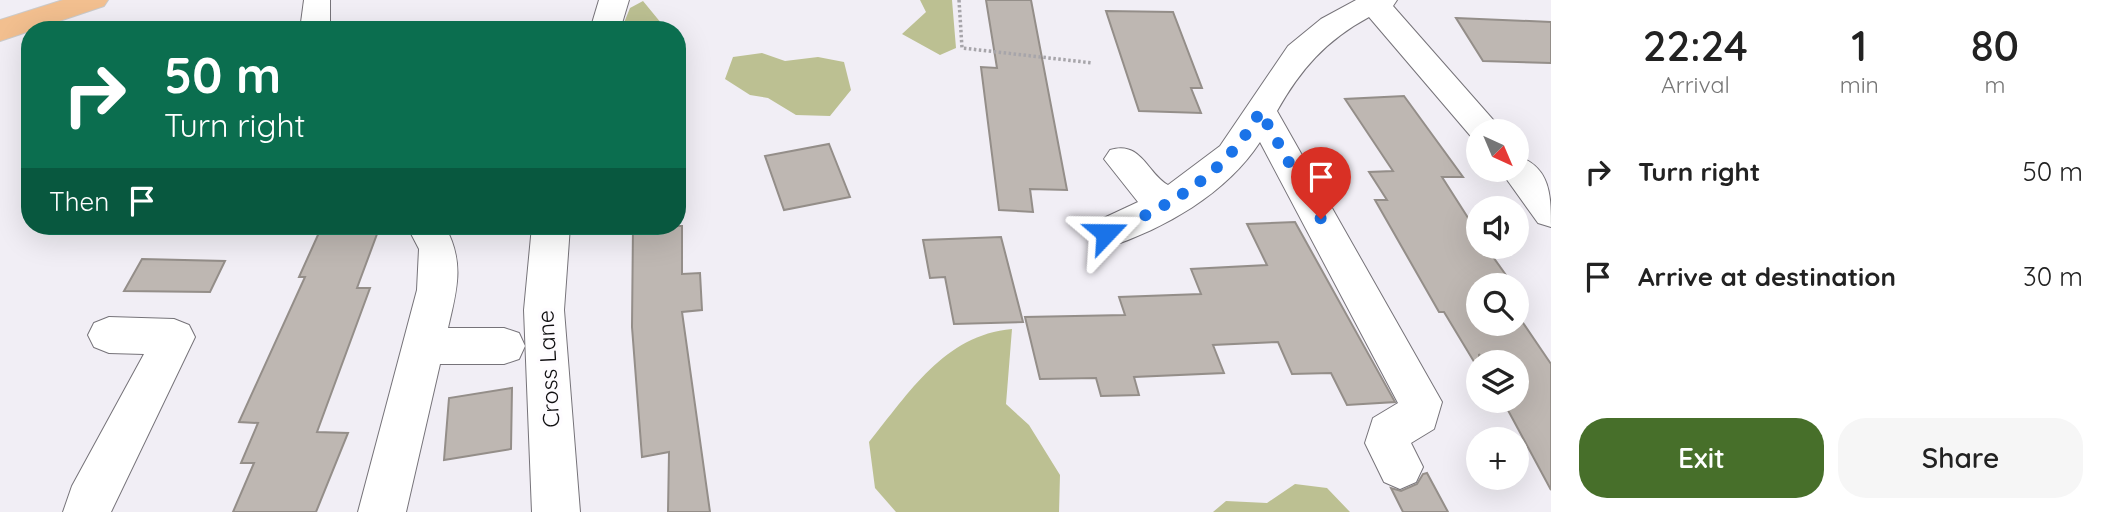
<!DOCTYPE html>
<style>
:root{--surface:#fff;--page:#f6f6f6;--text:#222;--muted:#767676;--accent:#476f2a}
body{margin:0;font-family:Quicksand,sans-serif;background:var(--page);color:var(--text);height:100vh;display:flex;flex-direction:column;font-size:26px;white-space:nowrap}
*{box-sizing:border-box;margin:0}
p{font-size:23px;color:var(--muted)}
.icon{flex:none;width:38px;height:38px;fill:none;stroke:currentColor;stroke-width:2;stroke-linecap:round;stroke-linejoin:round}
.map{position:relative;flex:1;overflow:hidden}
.drawer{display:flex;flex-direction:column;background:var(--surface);width:560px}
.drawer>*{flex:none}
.banner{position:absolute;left:21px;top:21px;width:665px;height:214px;border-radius:28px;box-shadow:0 7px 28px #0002;background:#0b6e4f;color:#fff;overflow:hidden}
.needle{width:46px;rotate:136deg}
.fabs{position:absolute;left:1466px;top:119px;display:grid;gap:14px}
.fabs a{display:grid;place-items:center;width:63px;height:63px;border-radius:50%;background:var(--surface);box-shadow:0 7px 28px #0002;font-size:35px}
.pin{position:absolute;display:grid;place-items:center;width:60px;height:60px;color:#fff;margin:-72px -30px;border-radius:50% 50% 50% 0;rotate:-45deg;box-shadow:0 0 7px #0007}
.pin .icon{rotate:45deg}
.me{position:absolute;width:77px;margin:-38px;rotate:67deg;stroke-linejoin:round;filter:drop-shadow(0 0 5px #0008)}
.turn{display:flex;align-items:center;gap:24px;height:147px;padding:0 28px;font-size:32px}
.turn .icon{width:91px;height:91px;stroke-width:2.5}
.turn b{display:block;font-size:49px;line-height:60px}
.then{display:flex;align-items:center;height:66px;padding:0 28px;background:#0003;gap:14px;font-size:26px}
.eta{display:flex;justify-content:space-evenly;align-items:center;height:119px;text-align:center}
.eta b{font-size:42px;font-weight:600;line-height:49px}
.action{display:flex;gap:14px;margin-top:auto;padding:14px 28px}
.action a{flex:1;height:80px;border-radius:28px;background:var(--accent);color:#fff;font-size:28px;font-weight:600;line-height:80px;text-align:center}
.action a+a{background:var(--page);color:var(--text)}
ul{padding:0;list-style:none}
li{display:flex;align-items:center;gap:21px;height:105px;padding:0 28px}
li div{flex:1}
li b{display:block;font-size:26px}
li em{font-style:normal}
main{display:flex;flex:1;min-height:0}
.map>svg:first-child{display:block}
.forest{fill:#bcc092}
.building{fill:#beb7b2;stroke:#948e89;stroke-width:2}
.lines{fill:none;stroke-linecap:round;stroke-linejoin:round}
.minor-casing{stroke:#767379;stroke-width:2}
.major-casing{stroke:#cacaca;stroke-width:2}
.path{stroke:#a7a5aa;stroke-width:3.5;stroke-dasharray:2.5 2.5;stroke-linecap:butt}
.minor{fill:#fff;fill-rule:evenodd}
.major{fill:#f2bf8f;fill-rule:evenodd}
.route{stroke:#1a73e8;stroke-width:12;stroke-dasharray:0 21.6}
.labels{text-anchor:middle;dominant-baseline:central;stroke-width:7;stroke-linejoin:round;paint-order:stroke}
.street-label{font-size:23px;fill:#0f0e10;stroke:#fefcff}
</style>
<main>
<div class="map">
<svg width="1551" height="512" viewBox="0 0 1551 512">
<rect width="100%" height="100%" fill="#f1eef5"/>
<g class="forest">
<path d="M920,0H952L956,48L940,55L902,34L926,12Z"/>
<path d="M643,1L666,29L667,30H621L630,8Z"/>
<path d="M762,53L785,61L818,57L844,62L851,90L830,116L796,115L768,98L750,95L725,79L733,57Z"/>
<path d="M1012,329L1006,404L1029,425L1060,475L1059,512H896L875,488L869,442C909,393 944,335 1012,329Z"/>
<path d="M1295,484L1327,488L1350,512H1213L1226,501L1267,503Z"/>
</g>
<g class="building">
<path d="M986,0H1031L1067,190L1030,189L1033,212L999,210L981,67L997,68Z"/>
<path d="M1106,11L1173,12L1202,88H1191L1201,113L1139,111Z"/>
<path d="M1456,18L1551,22V63L1483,61Z"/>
<path d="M1404,96L1463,177H1442L1479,235V247H1486L1513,285H1479V324H1517V314L1551,364V490L1503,401H1517V362H1483L1479,354V370L1444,312H1439L1375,200H1387L1369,172L1393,171L1345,99Z"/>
<path d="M829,144L850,197L784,210L765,156Z"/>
<path d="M1295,222L1395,402L1347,405L1331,373L1292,374L1278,342L1213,345L1224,373L1134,377L1139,395L1101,396L1096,378L1040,379L1025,317L1125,315L1119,297L1201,294L1191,269L1267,265L1247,224Z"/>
<path d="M322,226H380L357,288H370L317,432L348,433L316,512H233L254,463H241L258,423L239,422L305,277H299Z"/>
<path d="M633,226H682V274L700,273L702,310L682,312L710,512H668L669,452L642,457L632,327Z"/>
<path d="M1001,237L1023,322L954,324L945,277L930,278L923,240Z"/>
<path d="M142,259L225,261L210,292L124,291Z"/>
<path d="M512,388L511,449L444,460L449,398Z"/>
<path d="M1427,473L1448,512H1403L1391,488L1401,491L1417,484L1423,474Z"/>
</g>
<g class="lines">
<defs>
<g id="minor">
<path d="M304,0H330V30H300Z"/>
<path d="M599,0H629L620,30H590Z"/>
<path d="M1356,0H1397L1393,6L1503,131H1479V141L1474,140L1369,17C1326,40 1300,70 1277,111L1442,402L1434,429L1411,443L1423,467L1416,482L1400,489L1384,482L1365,443L1373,418L1398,403L1260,142C1226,194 1164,229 1106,248L1093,243L1087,233L1093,223L1138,202L1104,159L1110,150C1141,140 1147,173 1168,185L1220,146L1288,46L1321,19Z"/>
<path d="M1517,156C1551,167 1551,196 1551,227L1538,223L1500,170H1517Z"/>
<path d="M407,226H445C465,263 457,289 448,328H504L519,333L525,346L519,359L504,364H440L406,512H358L417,290L419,249Z"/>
<path d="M532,226H570L564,310L580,512H532L524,310Z"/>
<path d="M109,317L174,319L189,325L195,337L111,512H63L72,486L144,354L109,353L94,347L88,335L94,323Z"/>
</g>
<path id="major" d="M63,0H108L104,6L0,41V20Z"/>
</defs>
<use href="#minor" class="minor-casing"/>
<use href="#major" class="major-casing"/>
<path class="path" d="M959,0L962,48L1093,63"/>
<use href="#minor" class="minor"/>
<use href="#major" class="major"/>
</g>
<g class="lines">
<path class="route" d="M1106,233C1169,207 1228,173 1260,111L1321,219"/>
</g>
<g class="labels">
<g class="street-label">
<text transform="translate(548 369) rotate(-93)">Cross Lane</text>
</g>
</g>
</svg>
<div class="fabs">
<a><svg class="needle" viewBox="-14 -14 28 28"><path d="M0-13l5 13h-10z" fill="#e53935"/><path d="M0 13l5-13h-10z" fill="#767676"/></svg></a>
<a><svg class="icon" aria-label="sound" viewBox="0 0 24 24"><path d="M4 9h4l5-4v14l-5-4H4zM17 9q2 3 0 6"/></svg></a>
<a><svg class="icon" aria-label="search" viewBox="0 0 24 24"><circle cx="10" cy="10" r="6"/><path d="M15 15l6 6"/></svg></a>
<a><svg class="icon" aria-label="layers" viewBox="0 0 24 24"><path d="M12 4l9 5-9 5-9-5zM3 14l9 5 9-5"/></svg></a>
<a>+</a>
</div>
<div class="pin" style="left:1321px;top:219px;background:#d93025"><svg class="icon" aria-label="arrive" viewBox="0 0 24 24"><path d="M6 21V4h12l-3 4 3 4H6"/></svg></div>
<svg class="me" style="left:1106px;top:233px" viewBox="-20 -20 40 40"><path d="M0-17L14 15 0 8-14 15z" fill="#1a73e8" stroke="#fff" stroke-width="4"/></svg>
<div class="banner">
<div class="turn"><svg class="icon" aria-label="right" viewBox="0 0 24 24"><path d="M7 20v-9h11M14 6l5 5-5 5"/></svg><div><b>50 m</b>Turn right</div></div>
<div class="then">Then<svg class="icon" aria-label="arrive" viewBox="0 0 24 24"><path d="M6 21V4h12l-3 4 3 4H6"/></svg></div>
</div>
</div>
<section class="drawer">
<div class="eta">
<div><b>22:24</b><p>Arrival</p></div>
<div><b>1</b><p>min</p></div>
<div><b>80</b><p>m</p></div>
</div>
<ul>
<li><svg class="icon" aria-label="right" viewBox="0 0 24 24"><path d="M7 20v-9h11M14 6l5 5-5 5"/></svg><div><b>Turn right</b></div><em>50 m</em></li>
<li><svg class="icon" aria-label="arrive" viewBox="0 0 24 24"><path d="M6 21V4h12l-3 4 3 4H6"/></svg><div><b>Arrive at destination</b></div><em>30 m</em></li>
</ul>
<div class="action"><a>Exit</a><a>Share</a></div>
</section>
</main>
